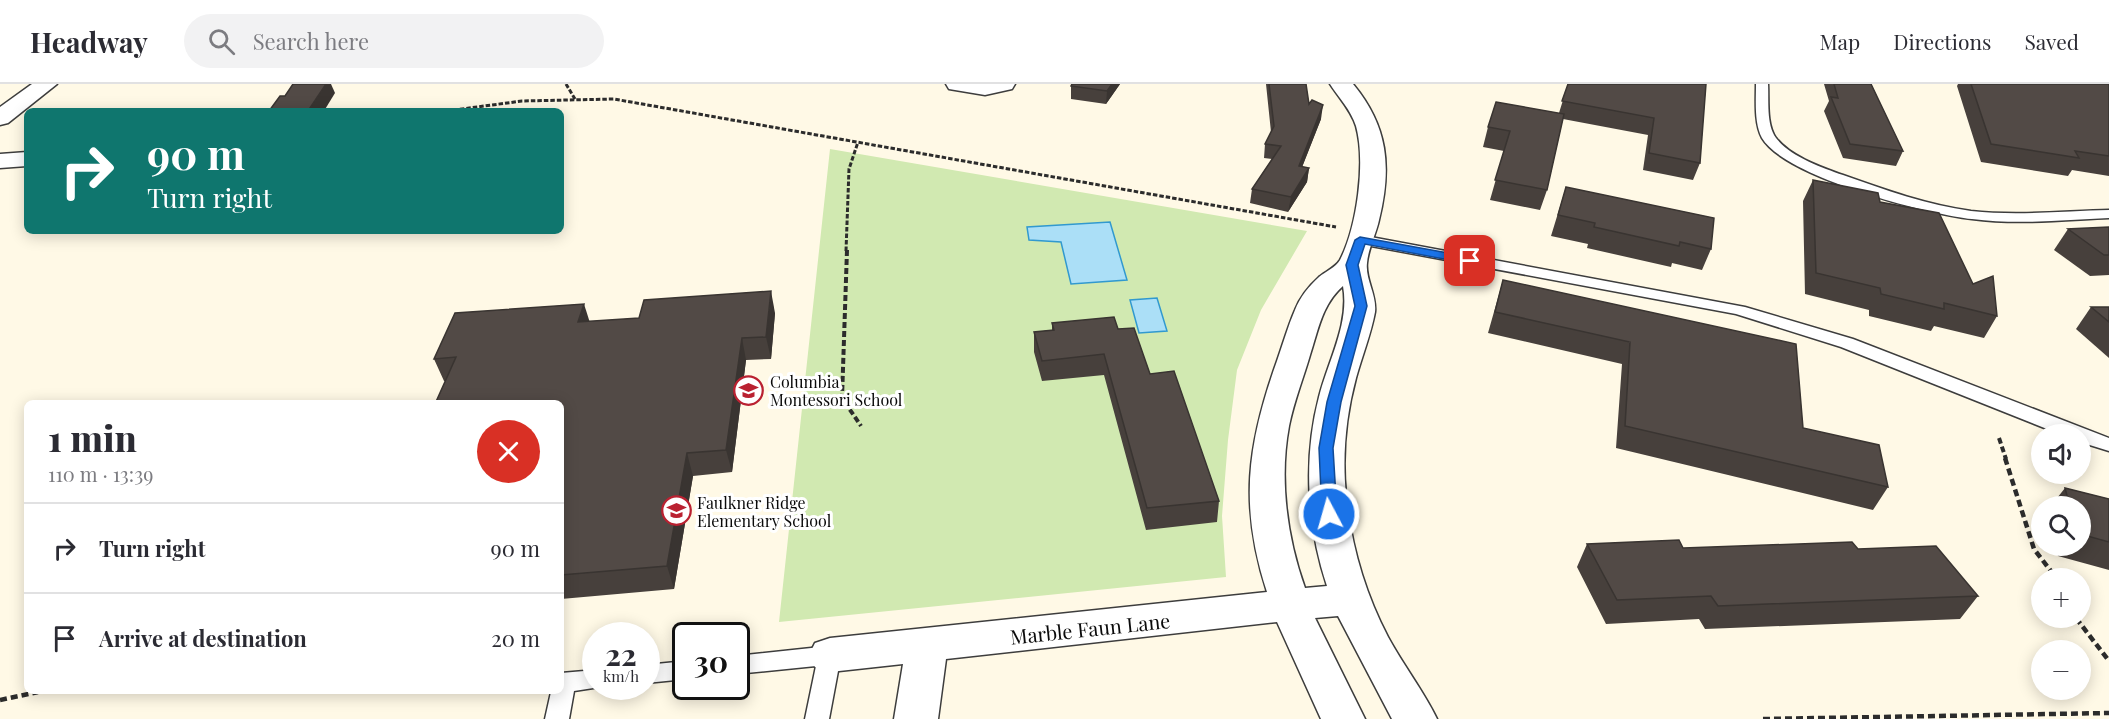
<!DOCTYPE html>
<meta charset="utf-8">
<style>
:root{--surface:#fff;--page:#f2f2f3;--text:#2b2b33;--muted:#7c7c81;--line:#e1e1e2}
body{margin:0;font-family:"Playfair Display",serif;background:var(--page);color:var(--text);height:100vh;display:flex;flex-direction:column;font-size:22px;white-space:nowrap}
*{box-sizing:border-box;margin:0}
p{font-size:20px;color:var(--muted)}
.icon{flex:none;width:33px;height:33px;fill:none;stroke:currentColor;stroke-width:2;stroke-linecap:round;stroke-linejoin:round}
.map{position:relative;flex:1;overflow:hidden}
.panel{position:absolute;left:24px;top:316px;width:540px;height:294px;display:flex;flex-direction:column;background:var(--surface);border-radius:9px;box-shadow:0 3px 15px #0003}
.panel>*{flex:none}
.banner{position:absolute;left:24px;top:24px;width:540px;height:126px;border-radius:9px;box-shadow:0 3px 15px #0003;background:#0f766e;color:#fff;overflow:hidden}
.controls{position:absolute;left:2031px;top:340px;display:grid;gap:12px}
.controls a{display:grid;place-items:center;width:60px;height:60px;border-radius:50%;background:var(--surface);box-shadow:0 3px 15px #0003;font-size:30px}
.speed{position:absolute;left:582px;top:538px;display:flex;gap:12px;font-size:30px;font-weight:700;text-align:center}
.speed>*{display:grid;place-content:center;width:78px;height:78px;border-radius:50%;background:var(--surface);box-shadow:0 3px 15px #0003;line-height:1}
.speed small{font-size:15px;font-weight:400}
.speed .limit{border:3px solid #111;border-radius:9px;background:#fff;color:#111}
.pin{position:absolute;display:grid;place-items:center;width:51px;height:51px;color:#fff;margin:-26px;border-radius:12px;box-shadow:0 3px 9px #0006}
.me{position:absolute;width:66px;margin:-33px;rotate:354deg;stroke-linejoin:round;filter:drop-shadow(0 0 4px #0008)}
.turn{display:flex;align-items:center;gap:21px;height:126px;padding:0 24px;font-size:27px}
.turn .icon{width:78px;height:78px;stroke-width:2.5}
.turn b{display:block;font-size:42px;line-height:51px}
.round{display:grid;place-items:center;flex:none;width:63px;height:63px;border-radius:32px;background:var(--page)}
.summary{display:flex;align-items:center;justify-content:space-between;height:102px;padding:0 24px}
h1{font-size:36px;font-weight:800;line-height:45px}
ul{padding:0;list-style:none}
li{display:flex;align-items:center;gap:18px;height:90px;padding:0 24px;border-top:2px solid var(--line)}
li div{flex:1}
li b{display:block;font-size:22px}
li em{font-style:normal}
header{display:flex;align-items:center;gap:36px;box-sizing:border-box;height:84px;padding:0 30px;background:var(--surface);border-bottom:2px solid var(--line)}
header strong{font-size:28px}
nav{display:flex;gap:33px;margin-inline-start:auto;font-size:21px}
.search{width:420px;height:54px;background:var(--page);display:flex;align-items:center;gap:15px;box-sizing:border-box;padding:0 21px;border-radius:33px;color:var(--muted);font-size:22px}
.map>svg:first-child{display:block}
.green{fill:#d1e9b1}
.water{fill:#abdff7;stroke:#3199cf;stroke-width:1.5}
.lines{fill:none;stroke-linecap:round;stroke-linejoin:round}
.lane-casing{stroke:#3d3d3d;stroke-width:3}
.street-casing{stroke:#3d3d3d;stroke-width:3}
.path-far2{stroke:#2c2c2c;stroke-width:3;stroke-dasharray:4.5 2;stroke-linecap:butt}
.path-far1{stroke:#2c2c2c;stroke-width:4;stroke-dasharray:6 3;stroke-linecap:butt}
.path{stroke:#2c2c2c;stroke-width:4.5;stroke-dasharray:7 4;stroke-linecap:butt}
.lane{fill:#fff;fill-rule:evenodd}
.street{fill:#fff;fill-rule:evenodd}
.wall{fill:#47403c}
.shaded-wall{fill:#393431}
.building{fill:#524a46;stroke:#393431;stroke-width:1.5}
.route{fill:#1a73e8;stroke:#114b97;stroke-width:1.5}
.labels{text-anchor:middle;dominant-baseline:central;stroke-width:6;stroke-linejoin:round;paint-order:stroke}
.poi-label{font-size:16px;fill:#0a0a0a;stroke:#fff;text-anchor:start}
.near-street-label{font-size:20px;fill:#0a0a0a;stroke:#fff}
</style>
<header>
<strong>Headway</strong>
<div class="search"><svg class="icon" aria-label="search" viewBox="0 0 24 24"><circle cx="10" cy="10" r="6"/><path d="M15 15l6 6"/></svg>Search here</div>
<nav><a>Map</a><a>Directions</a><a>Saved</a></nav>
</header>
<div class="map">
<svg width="2109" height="635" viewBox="0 0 2109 635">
<rect width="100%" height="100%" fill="#fff9e6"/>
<path class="green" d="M830,65L1307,147L1261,226L1237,286L1228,356L1222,432L1226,493L779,538Z"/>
<g class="water">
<path d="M1110,138L1127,196L1071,200L1061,158L1029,156L1027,143Z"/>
<path d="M1157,214L1167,247L1139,249L1130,216Z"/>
</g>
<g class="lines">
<defs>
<g id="lane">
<path d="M1756,0H1768C1769,16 1766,40 1776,54C1791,73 1821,83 1843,91C1885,106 1928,121 1971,127C2017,132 2064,127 2109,126V134C2064,136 2017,141 1972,135C1927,130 1785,93 1762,54C1754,39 1756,17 1756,0Z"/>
<path d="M1360,151L1745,223L1853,255L2109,354V367L2080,358V351H2062L1841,263L1736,230L1355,159L1352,156Z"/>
<path d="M830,562L838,565L841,571L829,635H805L816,582L736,590V572Z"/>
<path d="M686,577V595L646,599V581Z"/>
<path d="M596,586V603H600L574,607L569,635H545L551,608H561V589Z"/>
</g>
<g id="street">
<path d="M32,0H57L8,39L0,41V23Z"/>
<path d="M946,0H1015L1012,5L985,11L949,5Z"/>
<path d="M1330,0H1353C1388,42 1392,83 1379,136C1376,150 1368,165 1367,179C1365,195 1377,211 1375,228C1371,250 1362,272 1356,294C1346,331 1342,372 1346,411C1351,461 1365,509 1388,553C1403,581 1423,606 1437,635H1392L1338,532L1315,534L1365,635H1321L1277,538L946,575L938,635H894L903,580L830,588L815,583L809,571L815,559L830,554L1267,508C1239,422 1247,361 1277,277C1283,260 1288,242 1295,226C1300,213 1309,202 1319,193C1325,188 1336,183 1340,176C1357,143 1366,78 1356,42C1351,26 1339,14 1330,0ZM1343,202C1350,239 1328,277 1319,313C1303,374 1307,442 1327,502L1305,504C1287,454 1279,395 1289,342C1294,317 1303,295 1310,271C1318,247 1322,220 1343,202Z"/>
<path d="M27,68V82L0,84V70Z"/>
</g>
</defs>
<use href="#lane" class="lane-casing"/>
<use href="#street" class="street-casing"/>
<g class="path-far2">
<path d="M566,0L575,15"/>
<path d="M447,27L522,17L614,15L1336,143"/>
<path d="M846,167L849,85L858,58"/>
</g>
<g class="path-far1">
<path d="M847,166L842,314L861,342"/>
<path d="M1999,354L2006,375"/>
</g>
<g class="path">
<path d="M2005,374L2034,465L2057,495"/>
<path d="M2076,534L2109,577"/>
<path d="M0,616L38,608"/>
<path d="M1763,635L2109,629"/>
</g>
<use href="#lane" class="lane"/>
<use href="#street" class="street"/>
</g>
<g class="wall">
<path d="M1120,0L1106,20L1071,15V2Z"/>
<path d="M1266,0H1306L1309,20L1321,35L1302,83L1309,84L1307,98L1288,128L1250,119L1252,105L1272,75L1264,74L1265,60L1271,48Z"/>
<path d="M1568,0H1706L1700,79L1693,96L1643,86L1648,51L1563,35L1547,106L1540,126L1490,116L1504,67L1483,63L1488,43L1559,29Z"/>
<path d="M1824,0H1871L1903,67L1896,82L1843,74L1824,27L1829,17Z"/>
<path d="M1958,0H2109V92L2072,86L2068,92L1981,78L1957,2Z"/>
<path d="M1813,96L1880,118L1973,200L1997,232L1984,254L1934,242L1931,247L1869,232V226L1805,210L1803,117Z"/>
<path d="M1566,103L1711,165L1702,186L1672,179L1671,183L1587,164L1588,160L1551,152Z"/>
<path d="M2109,143V191L2090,192L2054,166L2068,145Z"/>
<path d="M1503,196L1803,344L1888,403L1873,426L1616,364L1622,280L1488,249Z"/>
<path d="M2091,223H2109V274L2076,245Z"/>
<path d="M775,229L771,275L746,276L732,388L693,392L674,505L561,515V320L444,297L434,275L589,238Z"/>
<path d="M1052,239L1118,245L1150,290L1219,417L1217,438L1146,446L1104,291L1042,297L1034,268V248L1052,246Z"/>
<path d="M2065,404L2109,415V486L2058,472L2055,462H2080V423H2050Z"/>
<path d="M1587,460L1683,464L1858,465L1978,512L1960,535L1705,545L1699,535L1606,540L1577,483Z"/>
</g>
<g class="shaded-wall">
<path d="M326,0H331L335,9L324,27H308Z"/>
<path d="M1112,0H1120L1106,20L1107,7Z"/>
<path d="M1323,21L1321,35L1297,96L1299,82Z"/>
<path d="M1309,84L1307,98L1288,128L1291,113Z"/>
<path d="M771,207L775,229L771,275L766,253Z"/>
<path d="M584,220L591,242L578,238Z"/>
<path d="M742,254L746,276L732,388L726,366Z"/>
<path d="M687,369L693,392L674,505L667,482Z"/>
</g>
<g class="building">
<path d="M293,0H326L308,27H269L280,12H285Z"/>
<path d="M1072,0H1112L1107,7L1071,2Z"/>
<path d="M1269,0H1306L1309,20L1312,16L1323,21L1299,82L1309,84L1291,113L1252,105L1281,62L1265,60L1274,42Z"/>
<path d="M1568,0H1706L1700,79L1649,69L1654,34L1562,17Z"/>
<path d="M1834,0H1871L1903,67L1850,60L1831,13L1838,14Z"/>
<path d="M1971,0H2109V72L2075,67L2079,74L1991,60Z"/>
<path d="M1496,18L1564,30L1547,106L1495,96L1510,47L1488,43Z"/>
<path d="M1813,96L1878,109L1880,118L1939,129L1973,200L1993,192L1997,232L1944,219V225L1881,210L1880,204L1816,189Z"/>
<path d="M1566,103L1714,134L1711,165L1680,158L1679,162L1594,143L1595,139L1558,131Z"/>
<path d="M2109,143V171H2104L2068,145Z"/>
<path d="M1503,196L1796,260L1803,344L1879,361L1888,403L1625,342L1630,258L1495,228Z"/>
<path d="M771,207L766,253L742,254L726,366L687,369L667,482L561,491V320H435L456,273L434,275L455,229L584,220L578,238L639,234L644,216Z"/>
<path d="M2091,223H2109V238Z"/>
<path d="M1114,233L1118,245L1134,244L1150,290L1174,287L1219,417L1147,424L1104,270L1042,277L1034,248L1054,246L1052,239Z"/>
<path d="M2065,404L2109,415V458L2080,450V423H2070Z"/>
<path d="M1679,456L1683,464L1852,458L1858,465L1936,462L1978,512L1718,522L1711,512L1617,516L1587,460Z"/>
</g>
<path class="route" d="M1360,153L1470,173L1476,177L1470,180L1365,160L1358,181L1367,222L1341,318L1333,364L1337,430L1329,436L1322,430L1319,364L1327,318L1355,222L1346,181L1355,156Z"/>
<defs>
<symbol id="school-ring" viewBox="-11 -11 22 22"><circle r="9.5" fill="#fff" stroke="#ba2131" stroke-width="1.5"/><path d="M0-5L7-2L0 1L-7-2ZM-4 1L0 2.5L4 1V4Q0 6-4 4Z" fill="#ba2131"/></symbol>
</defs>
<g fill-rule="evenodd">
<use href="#school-ring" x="732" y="290" width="33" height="33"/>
<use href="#school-ring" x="660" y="410" width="33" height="33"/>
</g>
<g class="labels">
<g class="poi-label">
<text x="770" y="297">Columbia<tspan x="770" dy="18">Montessori School</tspan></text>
<text x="697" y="418">Faulkner Ridge<tspan x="697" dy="18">Elementary School</tspan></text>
</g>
<g class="near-street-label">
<text transform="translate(1090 544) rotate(-6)">Marble Faun Lane</text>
</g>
</g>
</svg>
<div class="controls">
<a><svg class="icon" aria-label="sound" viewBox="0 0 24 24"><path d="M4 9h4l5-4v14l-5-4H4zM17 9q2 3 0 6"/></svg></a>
<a><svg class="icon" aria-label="search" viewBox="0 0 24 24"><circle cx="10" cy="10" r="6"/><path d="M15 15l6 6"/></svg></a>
<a>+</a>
<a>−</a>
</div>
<div class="speed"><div>22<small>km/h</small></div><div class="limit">30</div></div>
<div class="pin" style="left:1470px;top:177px;background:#d93025"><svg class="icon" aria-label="arrive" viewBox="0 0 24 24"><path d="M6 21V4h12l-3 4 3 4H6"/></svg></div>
<svg class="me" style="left:1329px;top:430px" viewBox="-20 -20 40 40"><circle r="17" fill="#1a73e8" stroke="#fff" stroke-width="3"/><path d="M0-11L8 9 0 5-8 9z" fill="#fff"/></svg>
<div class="banner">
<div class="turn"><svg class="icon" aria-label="right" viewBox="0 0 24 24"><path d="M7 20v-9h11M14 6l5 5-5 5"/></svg><div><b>90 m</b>Turn right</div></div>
</div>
<section class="panel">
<div class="summary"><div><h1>1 min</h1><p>110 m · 13:39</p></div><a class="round" style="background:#d93025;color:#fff"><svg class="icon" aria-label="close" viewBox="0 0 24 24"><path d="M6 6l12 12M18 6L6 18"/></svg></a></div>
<ul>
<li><svg class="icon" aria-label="right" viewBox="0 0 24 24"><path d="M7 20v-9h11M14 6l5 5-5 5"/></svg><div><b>Turn right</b></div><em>90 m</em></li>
<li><svg class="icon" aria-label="arrive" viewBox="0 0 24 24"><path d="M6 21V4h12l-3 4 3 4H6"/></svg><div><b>Arrive at destination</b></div><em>20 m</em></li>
</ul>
</section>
</div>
